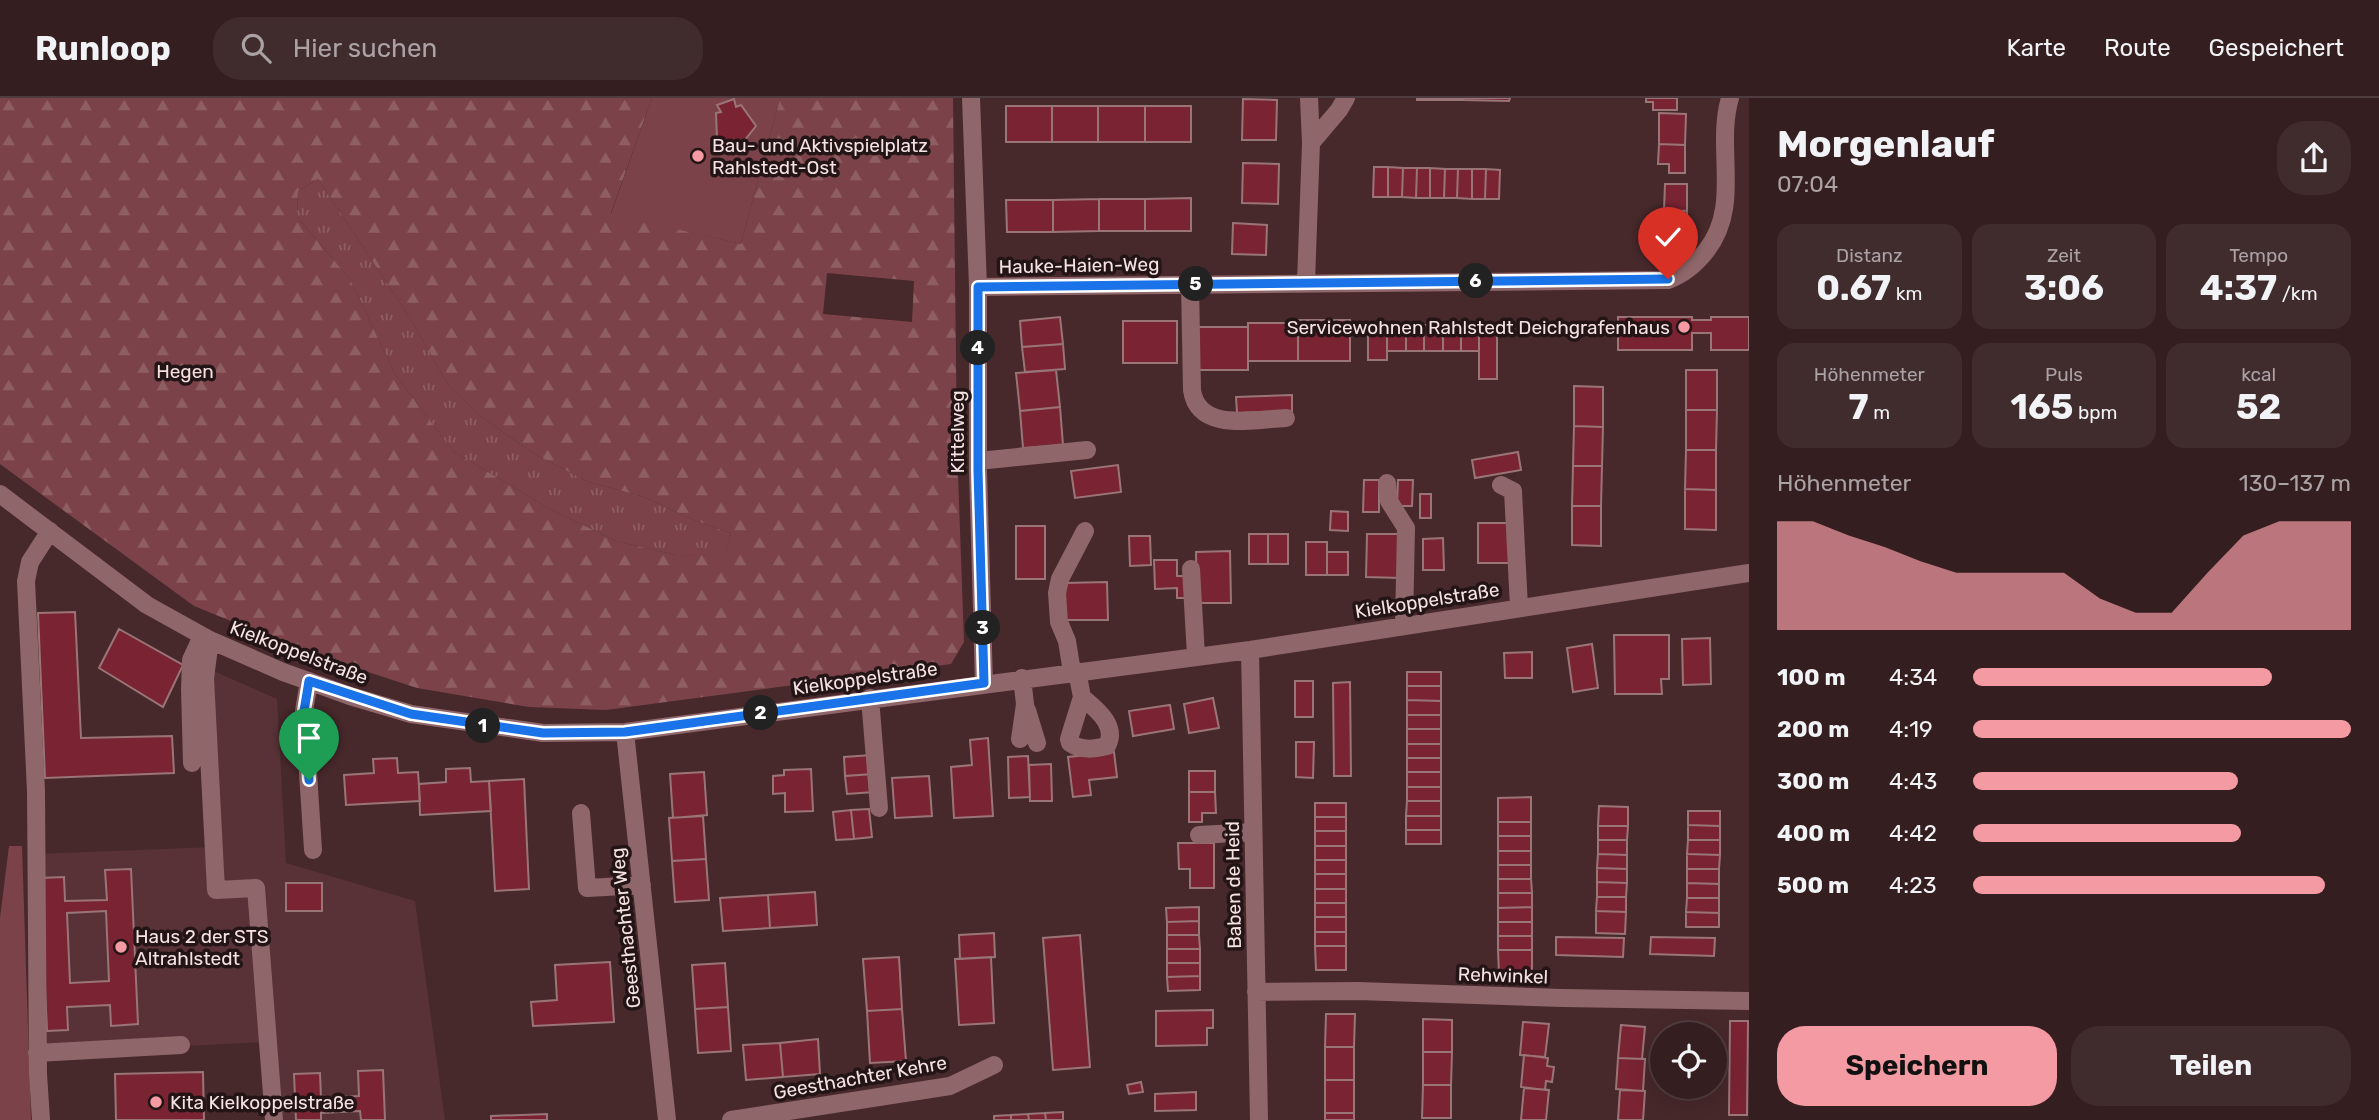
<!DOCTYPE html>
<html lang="de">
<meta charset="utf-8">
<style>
:root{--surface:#351e20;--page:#402b2d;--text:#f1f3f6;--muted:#aaa2a5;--line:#4f3c3e;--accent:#f49aa3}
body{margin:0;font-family:Rubik,sans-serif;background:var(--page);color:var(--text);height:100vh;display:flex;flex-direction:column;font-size:26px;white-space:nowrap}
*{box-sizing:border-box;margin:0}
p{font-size:23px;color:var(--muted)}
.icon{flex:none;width:38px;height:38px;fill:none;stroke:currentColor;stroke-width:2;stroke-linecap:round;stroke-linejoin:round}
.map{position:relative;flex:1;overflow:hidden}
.drawer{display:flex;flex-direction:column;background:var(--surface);width:630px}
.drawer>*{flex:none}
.tools{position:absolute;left:1650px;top:924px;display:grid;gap:14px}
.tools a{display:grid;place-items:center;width:77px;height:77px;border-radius:50%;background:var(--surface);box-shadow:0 7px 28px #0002,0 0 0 2px var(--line);font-size:35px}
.pin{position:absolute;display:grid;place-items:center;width:60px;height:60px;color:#fff;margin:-72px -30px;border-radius:50% 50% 50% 0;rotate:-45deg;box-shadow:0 0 7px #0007}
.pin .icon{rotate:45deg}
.km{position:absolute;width:35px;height:35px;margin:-18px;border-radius:50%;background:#222;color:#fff;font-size:19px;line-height:35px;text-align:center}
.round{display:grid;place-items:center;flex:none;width:74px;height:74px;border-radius:28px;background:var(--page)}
.head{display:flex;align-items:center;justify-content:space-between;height:119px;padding:0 28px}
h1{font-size:38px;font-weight:700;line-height:52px}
.metrics{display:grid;grid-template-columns:repeat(3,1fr);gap:10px;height:119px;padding:7px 28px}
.metrics div{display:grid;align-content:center;border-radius:18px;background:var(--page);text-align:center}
.metrics b{font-size:35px;font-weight:700}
.metrics small{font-size:19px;font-weight:400}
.metrics p{font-size:19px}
.chart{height:196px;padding:14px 28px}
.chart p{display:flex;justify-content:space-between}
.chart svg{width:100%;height:126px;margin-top:7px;fill:var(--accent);opacity:.7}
.action{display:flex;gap:14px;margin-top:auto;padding:14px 28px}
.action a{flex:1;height:80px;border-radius:28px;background:var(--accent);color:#111;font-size:28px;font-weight:700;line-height:80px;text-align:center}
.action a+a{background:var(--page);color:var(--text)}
ul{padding:0 28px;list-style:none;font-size:23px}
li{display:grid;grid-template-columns:112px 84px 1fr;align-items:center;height:52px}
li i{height:18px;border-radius:9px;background:var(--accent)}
header{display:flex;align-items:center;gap:42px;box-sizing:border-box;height:98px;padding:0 35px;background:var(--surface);border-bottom:2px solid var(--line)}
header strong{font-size:33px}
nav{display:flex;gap:38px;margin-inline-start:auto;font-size:24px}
.search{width:490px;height:63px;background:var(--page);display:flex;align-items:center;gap:18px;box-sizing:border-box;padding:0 24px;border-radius:28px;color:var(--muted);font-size:26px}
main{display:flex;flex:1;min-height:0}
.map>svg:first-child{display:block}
</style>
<header>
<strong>Runloop</strong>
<div class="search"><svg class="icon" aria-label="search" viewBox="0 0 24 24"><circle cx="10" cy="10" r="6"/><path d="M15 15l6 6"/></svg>Hier suchen</div>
<nav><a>Karte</a><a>Route</a><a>Gespeichert</a></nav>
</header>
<main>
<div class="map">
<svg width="1749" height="1022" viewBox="0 0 1749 1022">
<defs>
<pattern id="grass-tufts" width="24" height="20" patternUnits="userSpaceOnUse" patternTransform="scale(1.75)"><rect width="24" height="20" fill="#7b4349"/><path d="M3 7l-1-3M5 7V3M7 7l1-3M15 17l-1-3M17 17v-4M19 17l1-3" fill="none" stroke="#8e5e63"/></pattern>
<pattern id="forest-firs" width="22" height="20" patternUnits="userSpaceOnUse" patternTransform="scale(1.75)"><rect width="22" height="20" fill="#7b4349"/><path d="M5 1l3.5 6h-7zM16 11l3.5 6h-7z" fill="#8e5e63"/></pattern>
</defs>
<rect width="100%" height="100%" fill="#47282b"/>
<path fill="#583236" d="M205,569L277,601L286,765L415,803L445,1022H274L269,944L37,955L36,756L214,749Z"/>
<path fill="url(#grass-tufts)" d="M318,81L410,220L449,288L483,320L536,357L589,384L644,399L694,422L731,435L725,459L676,457L616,443L550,411L453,353L395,276L350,181L297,119L298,93Z"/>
<path fill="url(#forest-firs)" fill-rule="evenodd" d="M0,0H652L611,115L741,146L780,0H953L957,349L964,544L951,566L606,612L529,609L417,590L304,553L194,508L0,366ZM318,81L410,220L449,288L483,320L536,357L589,384L644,399L694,422L731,435L725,458L676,457L616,443L550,411L453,353L395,276L350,181L297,119L298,93ZM827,175L914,183L912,224L823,216Z"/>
<path fill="#7b4349" d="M652,0H780L741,146L611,116Z
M9,748H22L31,1022H0V820Z"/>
<path fill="#792333" stroke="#9a7578" stroke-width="2" fill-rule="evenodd" d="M1417,0H1463V2H1417Z
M1463,0H1510L1509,3L1463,2Z
M1646,0H1677V12H1653V4H1646Z
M734,1L736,9L741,7L756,28L740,48L717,41L716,15L721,14L717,7Z
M1243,1L1277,2L1276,42H1242Z
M1006,8H1052V44H1006Z
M1052,8H1098V44H1052Z
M1098,8H1145V44H1098Z
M1145,8H1191V44H1145Z
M1659,15L1686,16L1685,47L1659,46Z
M1659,46L1685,47V75H1669V66H1658Z
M1243,65L1279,66L1278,106L1242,105Z
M1374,69H1388V99H1373Z
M1388,69L1403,70L1402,99H1388Z
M1403,70H1417L1416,100L1402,99Z
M1417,70H1430V100H1416Z
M1430,70L1445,71L1444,100H1430Z
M1445,71H1458L1457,100H1444Z
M1458,71H1472V101L1457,100Z
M1472,71H1486L1485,101H1472Z
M1486,71L1500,72L1499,101H1485Z
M1665,86H1687V113L1664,112Z
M1191,100V133H1145V101Z
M1099,101V133L1053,134V102Z
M1099,101H1145V133H1099Z
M1006,102H1053V134H1007Z
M1664,112L1687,113L1686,147L1664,146Z
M1233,125L1267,127L1266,157L1232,156Z
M1060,219L1063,246L1022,249L1020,223Z
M1618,219H1692V222H1711V219H1749V252H1711V235H1692V252H1618Z
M1298,222H1350V263H1298Z
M1123,223H1177V265H1123Z
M1248,225H1298V263H1248Z
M1368,227H1387V262H1368Z
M1387,227H1406V253H1387Z
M1406,227H1424V253H1406Z
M1424,227H1443V253H1424Z
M1443,227H1461V253H1443Z
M1461,227H1479V253H1461Z
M1198,229H1248V272H1198Z
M1479,231H1497V281H1479Z
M1063,246L1065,271L1025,274L1022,249Z
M1056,272L1060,309L1020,313L1016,275Z
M1686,272H1717V312H1686Z
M1574,288L1603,289V329L1574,328Z
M1292,297V313L1237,315L1236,299Z
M1060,309L1063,347L1023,350L1020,313Z
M1686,312H1717L1716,352H1686Z
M1574,328L1603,329L1602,368H1573Z
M1686,352H1716V392L1685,391Z
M1518,354L1521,372L1475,380L1472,362Z
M1118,367L1121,394L1075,400L1071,373Z
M1573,368H1602L1601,408H1572Z
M1364,382H1379V414H1363Z
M1398,382H1413L1412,408H1397Z
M1685,391L1716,392V432L1685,431Z
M1420,396H1431V420H1420Z
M1572,408H1601V448L1572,447Z
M1331,413L1348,414V433L1330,432Z
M1478,425H1512V465H1478Z
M1016,428H1045V481H1016Z
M1249,436H1268V466H1249Z
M1268,436H1288V466H1268Z
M1367,436H1401V480L1366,479Z
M1129,438H1150L1151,467L1130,468Z
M1443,440L1444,472H1423V441Z
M1306,444H1327V477H1306Z
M1230,453L1231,505H1197L1196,454Z
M1327,454H1348V477H1327Z
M1154,462H1177V478H1186L1187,500H1177V490L1155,491Z
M1107,484L1108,522H1065L1064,485Z
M75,514L81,640L172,638L174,675L45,680L38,515Z
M119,531L183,567L163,609L99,570Z
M1614,537H1669V581H1661L1662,596H1615Z
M1710,540L1711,586L1683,587L1682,541Z
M1592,546L1598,590L1573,594L1567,550Z
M1532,554V580H1505L1504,555Z
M1407,574H1441V588H1407Z
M1295,583H1313V619H1295Z
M1350,584L1351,678H1334L1333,585Z
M1407,588H1441V603L1407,602Z
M1213,600L1219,630L1189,635L1184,606Z
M1407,602L1441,603V617H1407Z
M1170,607L1174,631L1133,638L1129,613Z
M1407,617H1441V631H1407Z
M1407,631H1441V646H1407Z
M988,640L993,718L954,720L951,669L972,667L970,642Z
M1296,644H1314L1313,680L1296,679Z
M1407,646H1441V660H1407Z
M1114,654L1117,679L1089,682L1091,697L1073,699L1068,659Z
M872,657L873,676L845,678L844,659Z
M1028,658L1030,699L1009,700L1008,659Z
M397,660L398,675L418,674L420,703L346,707L344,677L374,675L373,661Z
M1407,660H1441V674H1407Z
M1051,666L1052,703H1030L1029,667Z
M470,670L471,684L489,683L491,713L420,717L419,686L446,684V671Z
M811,671L813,713L785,714V695L773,696V678L784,677V672Z
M1189,673H1215V694H1189Z
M704,674L707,717L673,720L670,676Z
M1407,674H1441V689H1407Z
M873,676L874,694L847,696L845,678Z
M929,678L932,718L895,720L892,680Z
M524,681L529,791L495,793L489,683Z
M1407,689H1441V703H1407Z
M1189,694H1215L1216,715H1202V724H1189Z
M1531,699V724H1498V700Z
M1407,703H1441V718H1406Z
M1315,705H1346V719H1315Z
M1599,708L1628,709V728H1598Z
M869,711L872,739L854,741L851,712Z
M851,712L854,741L836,742L833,714Z
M1688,713H1720V728L1688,727Z
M703,718L706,761L672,763L669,720Z
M1406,718H1441V732H1406Z
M1315,719H1346V733H1315Z
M1498,724H1531V738H1498Z
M1688,727L1720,728V742H1688Z
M1598,728H1628L1627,742H1598Z
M1406,732H1441V746H1406Z
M1315,733H1346V748H1315Z
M1498,738H1531V753H1498Z
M1598,742H1627V757L1598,756Z
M1688,742H1720V757L1687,756Z
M1178,745H1214V790H1190V771H1179Z
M1315,748H1346V762H1315Z
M1498,753H1531V767H1498Z
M1598,756L1627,757V771L1597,770Z
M1687,756L1720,757L1719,771H1687Z
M706,761L709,802L675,804L672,763Z
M1315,762H1346V776H1315Z
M1498,767H1531V781H1498Z
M1597,770L1627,771V785L1597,784Z
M131,771L138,926L111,928L110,907L67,909L68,932L47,933L40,780L64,779L65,803L107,802L105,772ZM106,813L109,883L70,885L67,815Z
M1687,771H1719V786L1687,785Z
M1315,776H1346V791H1315Z
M1498,781H1531L1532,795H1498Z
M1597,784L1627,785L1626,799H1597Z
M286,785H322V813H286Z
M1687,785L1719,786V800H1687Z
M1315,791H1346V805H1315Z
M815,794L817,827L770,830L768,797Z
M1498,795H1532V809L1498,810Z
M768,797L770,830L723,833L720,800Z
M1597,799H1626V814L1596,813Z
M1687,800H1719V815L1686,814Z
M1315,805H1346V819H1315Z
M1199,809V823L1167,824L1166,810Z
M1532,809V824H1498V810Z
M1596,813L1626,814L1625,836L1596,835Z
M1686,814L1719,815V829H1686Z
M1315,819H1346V834H1315Z
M1199,823V837H1167V824Z
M1498,824H1532V838H1498Z
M1315,834H1346V848H1315Z
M994,835L995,859L960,861L959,837Z
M1080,837L1090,969L1053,972L1043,840Z
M1167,837H1199L1200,851H1167Z
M1498,838H1532V852H1498Z
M1556,839L1624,840L1623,859L1556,857Z
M1651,839L1715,840L1714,858L1650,856Z
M1315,848H1346V872H1316Z
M1167,851H1200V865H1167Z
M1498,852H1532V876H1499Z
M899,859L902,911L867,913L863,861Z
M991,859L994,925L959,927L955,861Z
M610,864L614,924L533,928L531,904L557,902L555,867Z
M725,865L728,909L695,911L692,867Z
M1167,865H1200V878L1167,879Z
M1200,878V892L1168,893L1167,879Z
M728,909L731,953L698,955L695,911Z
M902,911L906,963L870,965L867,913Z
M1213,912V930H1207V947L1156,948V913Z
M1326,916H1355L1354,949H1325Z
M1423,921L1452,922V954H1423Z
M1730,923H1748L1747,1017H1729Z
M1523,924L1549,926L1545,959L1520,957Z
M1621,927L1645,929L1642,961L1618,960Z
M818,941L820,976L783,979L780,945Z
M780,945L783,979L746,982L743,947Z
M1325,949H1354V982H1325Z
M1423,954H1452L1451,987H1423Z
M1524,957L1548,960L1547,968L1554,969L1552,984L1546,983L1545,992L1521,989Z
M1618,960L1645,961L1643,993L1616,991Z
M383,972L385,1022H361L360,1013L321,1015V1022H296L294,976L320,975L321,1000L359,998L358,973Z
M203,974L204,1022H116L115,976Z
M1325,982H1354V1015H1325Z
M1141,984L1143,994L1129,996L1127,987Z
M1423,987H1451V1020H1422Z
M1524,990L1549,992L1546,1022H1521Z
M1620,992L1645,993L1643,1022H1618Z
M1196,994V1012L1155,1013V996Z
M1063,1014V1022H1046L1045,1015Z
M1045,1015L1046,1022H1029L1028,1016Z
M1325,1015H1354V1022H1325Z
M547,1016V1022H491V1018Z
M1028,1016L1029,1022H1011V1017Z
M1011,1017V1022H994V1018Z"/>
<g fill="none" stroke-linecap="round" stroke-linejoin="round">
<path stroke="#8f6669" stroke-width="18" d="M971,0L978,189V372L984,585
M1311,45L1339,12L1346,0
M1306,184L1311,45L1309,0
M1190,186L1192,292C1198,335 1255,321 1286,320
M978,189L1668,182C1684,176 1696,166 1706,153C1742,108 1715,51 1730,0
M978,363L1087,352
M1387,385L1389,403L1406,430L1404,527
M1501,387L1513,393L1519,509
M0,396L147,507L210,542L283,574L350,598L411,616L543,635L625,634L1250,552L1749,475
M1191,471L1196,558
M210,542L205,580L216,792L256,790L274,1022
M1250,552L1259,1022
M1077,573L1082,599L1069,641L1070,645C1082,653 1094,651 1107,648C1118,627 1096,611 1082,599
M1072,574L1067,543L1059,524L1057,495L1060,481L1085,433
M309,583L304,613L313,752
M870,600L879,710
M1027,612L1037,645
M625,634L667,1022
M1020,641L1025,606L1022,580
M192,665L190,591L191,562L202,538
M581,715L587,790L642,787
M1199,737L1253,734
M1256,894L1358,893L1562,900L1749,903
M37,955L181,947
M41,1022L38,976L36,693L26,483L30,464L50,433
M731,1022L950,988L994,967"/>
</g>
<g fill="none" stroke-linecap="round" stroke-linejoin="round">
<defs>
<path id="route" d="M309,682L304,613L309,583L411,616L543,635L625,634L984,585L978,372V189L1668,181"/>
</defs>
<use href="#route" stroke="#fff" stroke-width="14"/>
<use href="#route" stroke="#1a73e8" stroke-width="9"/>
</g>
<g fill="#f49aa3" stroke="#231516" stroke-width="2.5">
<circle cx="698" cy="58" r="7"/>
<circle cx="1684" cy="229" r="7"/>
<circle cx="121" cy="849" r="7"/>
<circle cx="156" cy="1004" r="7"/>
</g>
<g text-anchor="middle" stroke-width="7" stroke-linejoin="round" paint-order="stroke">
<g font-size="19" fill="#f7e2e3" stroke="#231516" text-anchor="start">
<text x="712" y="54">Bau- und Aktivspielplatz<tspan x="712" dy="22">Rahlstedt-Ost</tspan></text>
<text x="1670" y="236" text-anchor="end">Servicewohnen Rahlstedt Deichgrafenhaus</text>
<text x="135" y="845">Haus 2 der STS<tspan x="135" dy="22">Altrahlstedt</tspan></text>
<text x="170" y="1011">Kita Kielkoppelstraße</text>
</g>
<g font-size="19" fill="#f7e2e3" stroke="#231516">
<text transform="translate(1079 167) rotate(-1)" y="7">Hauke-Haien-Weg</text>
<text transform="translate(957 334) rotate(-90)" y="7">Kittelweg</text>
<text transform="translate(1427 502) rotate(-9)" y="7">Kielkoppelstraße</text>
<text transform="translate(299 554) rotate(21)" y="7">Kielkoppelstraße</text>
<text transform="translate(865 580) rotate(-8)" y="7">Kielkoppelstraße</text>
<text transform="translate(1233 787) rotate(-91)" y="7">Baben de Heid</text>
<text transform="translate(625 830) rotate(-96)" y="7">Geesthachter Weg</text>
<text transform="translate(1503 877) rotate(2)" y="7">Rehwinkel</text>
<text transform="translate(860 979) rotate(-10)" y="7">Geesthachter Kehre</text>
</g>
<g font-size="19" fill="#f7ddde" stroke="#231516">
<text x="185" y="280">Hegen</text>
</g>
</g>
</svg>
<div class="tools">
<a><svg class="icon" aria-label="locate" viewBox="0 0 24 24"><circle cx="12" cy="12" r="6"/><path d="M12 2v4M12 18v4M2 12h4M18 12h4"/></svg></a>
</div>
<div class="pin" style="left:309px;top:682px;background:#1e9e55"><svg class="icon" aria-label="arrive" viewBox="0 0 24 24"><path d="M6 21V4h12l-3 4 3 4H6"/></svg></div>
<div class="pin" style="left:1668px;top:181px;background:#d93025"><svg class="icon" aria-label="check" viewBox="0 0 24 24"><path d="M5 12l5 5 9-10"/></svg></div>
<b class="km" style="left:483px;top:628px">1</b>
<b class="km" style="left:761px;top:615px">2</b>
<b class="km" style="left:983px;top:530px">3</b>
<b class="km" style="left:978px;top:250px">4</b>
<b class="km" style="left:1196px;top:186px">5</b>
<b class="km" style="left:1476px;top:183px">6</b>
</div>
<section class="drawer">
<div class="head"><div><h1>Morgenlauf</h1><p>07:04</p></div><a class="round"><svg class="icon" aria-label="share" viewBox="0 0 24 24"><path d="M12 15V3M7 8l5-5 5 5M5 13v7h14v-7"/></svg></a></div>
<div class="metrics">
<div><p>Distanz</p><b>0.67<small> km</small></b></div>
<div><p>Zeit</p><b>3:06</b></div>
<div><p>Tempo</p><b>4:37<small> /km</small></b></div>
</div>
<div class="metrics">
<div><p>Höhenmeter</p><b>7<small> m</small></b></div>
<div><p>Puls</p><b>165<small> bpm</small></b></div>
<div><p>kcal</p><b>52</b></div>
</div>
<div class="chart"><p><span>Höhenmeter</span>130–137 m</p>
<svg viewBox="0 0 160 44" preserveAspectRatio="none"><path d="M0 44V6L10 6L20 11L30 15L40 20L50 24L60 24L70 24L80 24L90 33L100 38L110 38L120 24L130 11L140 6L150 6L160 6V44z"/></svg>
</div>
<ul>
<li><b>100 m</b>4:34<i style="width:79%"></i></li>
<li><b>200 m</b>4:19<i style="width:100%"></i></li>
<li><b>300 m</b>4:43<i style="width:70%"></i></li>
<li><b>400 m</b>4:42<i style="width:71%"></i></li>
<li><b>500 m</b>4:23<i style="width:93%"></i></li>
</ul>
<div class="action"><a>Speichern</a><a>Teilen</a></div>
</section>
</main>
